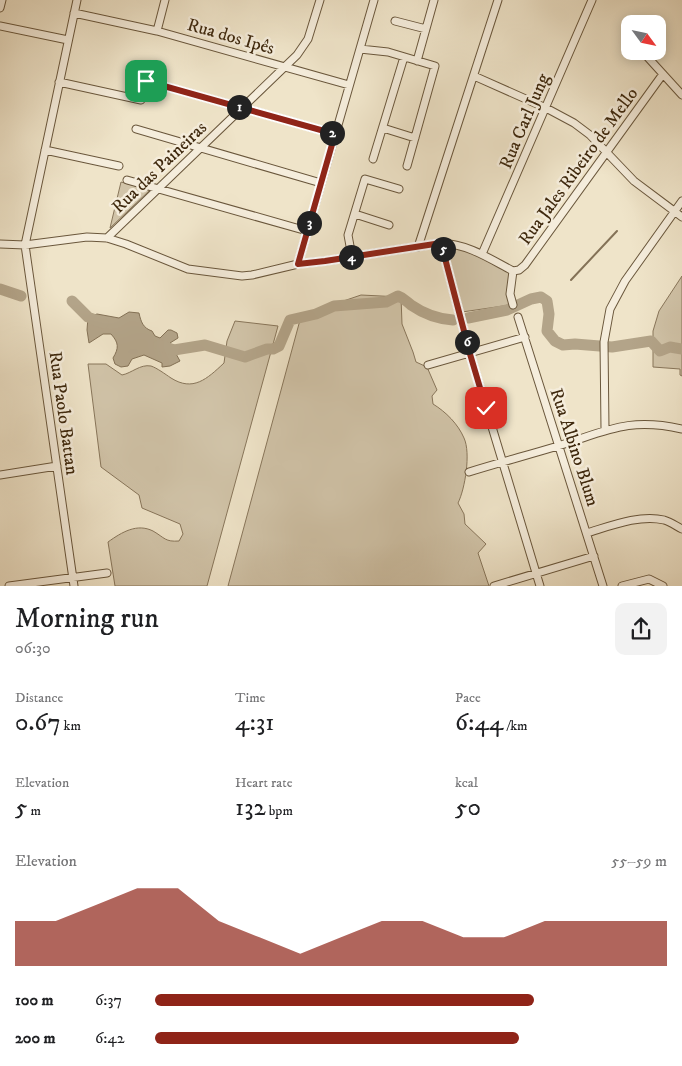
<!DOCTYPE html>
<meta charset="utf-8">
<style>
:root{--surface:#fff;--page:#f2f2f2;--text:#202124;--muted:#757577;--accent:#8f2418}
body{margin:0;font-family:"IM FELL DW Pica",serif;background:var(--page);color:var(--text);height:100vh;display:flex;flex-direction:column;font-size:19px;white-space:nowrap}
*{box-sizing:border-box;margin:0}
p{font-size:16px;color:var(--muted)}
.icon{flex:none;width:28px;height:28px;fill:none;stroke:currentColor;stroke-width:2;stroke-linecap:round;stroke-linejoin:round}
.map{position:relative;height:586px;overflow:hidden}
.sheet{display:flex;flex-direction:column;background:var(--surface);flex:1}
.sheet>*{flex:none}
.needle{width:32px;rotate:123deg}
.buttons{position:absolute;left:621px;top:15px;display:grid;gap:10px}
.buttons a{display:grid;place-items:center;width:45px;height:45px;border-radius:10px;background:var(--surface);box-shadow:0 2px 12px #0003;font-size:25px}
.pin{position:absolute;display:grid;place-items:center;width:42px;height:42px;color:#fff;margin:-21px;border-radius:10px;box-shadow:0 2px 8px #0006}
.km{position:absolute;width:25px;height:25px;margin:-12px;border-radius:50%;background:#222;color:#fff;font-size:14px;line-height:25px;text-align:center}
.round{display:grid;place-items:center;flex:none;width:52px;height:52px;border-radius:10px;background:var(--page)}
.head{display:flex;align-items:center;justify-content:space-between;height:85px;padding:0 15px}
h1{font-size:28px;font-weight:600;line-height:38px}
.metrics{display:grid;grid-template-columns:repeat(3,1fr);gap:8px;height:85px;padding:5px 15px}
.metrics div{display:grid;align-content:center}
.metrics b{font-size:25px;font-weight:600}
.metrics small{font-size:14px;font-weight:400}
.metrics p{font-size:14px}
.chart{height:140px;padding:10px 15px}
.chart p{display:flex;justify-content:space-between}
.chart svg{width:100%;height:90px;margin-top:5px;fill:var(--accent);opacity:.7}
ul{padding:0 15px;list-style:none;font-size:16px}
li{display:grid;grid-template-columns:80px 60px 1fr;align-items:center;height:38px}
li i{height:12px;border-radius:6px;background:var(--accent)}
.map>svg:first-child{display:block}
</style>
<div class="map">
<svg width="682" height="586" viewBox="0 0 682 586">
<rect width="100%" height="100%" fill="#efe4c9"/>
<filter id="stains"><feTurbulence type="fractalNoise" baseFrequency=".004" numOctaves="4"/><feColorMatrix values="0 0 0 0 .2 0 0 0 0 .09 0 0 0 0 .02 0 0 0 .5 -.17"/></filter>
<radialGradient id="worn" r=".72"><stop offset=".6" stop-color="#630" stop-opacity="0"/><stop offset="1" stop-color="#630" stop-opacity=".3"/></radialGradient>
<path fill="#d1c4a9" stroke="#88765b" d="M121,182L150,190L110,228Z
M446,246L469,251L512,272L510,305L462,312Z
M682,276V376L680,375V369L653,367V331L659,311Z
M361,295L401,297L402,324L413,352L416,362L427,367L437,390L432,396L433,404C446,412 458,424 464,438C471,453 465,489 458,503L464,514L465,524L486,544L478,553L489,586H228L300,320L320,309Z
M235,321L278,326L207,586H115L108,542C122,532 137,523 153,531C165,538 165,542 179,541L183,534L180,524L142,508L139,495L101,467L88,364H106L122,375C132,373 140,364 151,366C157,368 165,374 171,378C193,392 207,379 224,363L227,341Z"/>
<path fill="#b3a489" stroke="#847257" d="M129,312L139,313C141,322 143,328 152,331L155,336L160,338L168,330H171L177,333L178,338L170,343L180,361L170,366L162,367V363L144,355L132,359L128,366L121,367L115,364L113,358C119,348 119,343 111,334H103L89,343L87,330L88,317L97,314L119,318Z"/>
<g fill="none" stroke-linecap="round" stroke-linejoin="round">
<path stroke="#847257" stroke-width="2" d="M571,280L617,231
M547,301L550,299"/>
<path stroke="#b3a489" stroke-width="11" d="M0,289L21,296
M72,301L88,317L103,323
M468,318L507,310L531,299L541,297L547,301L549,314L547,331L555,341L563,345L575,344L612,347L651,341L660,351L670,347L682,349
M159,345L174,350L205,345L245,357L267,349H273L279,346L290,320L316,314L334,306L386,302L398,296C404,298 406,301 411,305C424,314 438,319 453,320"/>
<defs>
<path id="minor" d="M0,8L2,0
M74,13L157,31L349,85
M395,21L426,29
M0,26L68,40
M157,31L165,0
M360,49L388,52L435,66L407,166
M642,51L682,95
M417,61L434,0
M474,76L546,108L574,123L590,135L634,181L682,217
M146,81L335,134
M59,82L141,100
M383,128L415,138
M136,129L321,183
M45,150L119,166
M373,159L404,57
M127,180L307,231
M355,214L389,225
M107,238L297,55L308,39L320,0
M441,243L470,354L540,586
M0,244L25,245L87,237L107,238L126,244L188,269L242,276L252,275L298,264L325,261L441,243C468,244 490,259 513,271
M418,247L498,0
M482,254L592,0
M352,257L348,235L365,179L399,189
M298,264L374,0
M513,271L519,270L525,265L663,74
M513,305L510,294L513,271
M518,317L603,586
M428,365L525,337
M605,429L604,342L610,309L625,281L682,201
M469,472C498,463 528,455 558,446C607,431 628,417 682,429
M0,475L57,466
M587,533C610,526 640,514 664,520C671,522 676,526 682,529
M9,586L107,573
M74,586L25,245L77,0
M494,586L594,556
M622,586L649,579L663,586"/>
</defs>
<use href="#minor" stroke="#6a573c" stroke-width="9"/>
<use href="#minor" stroke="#f5eddc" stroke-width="7"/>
</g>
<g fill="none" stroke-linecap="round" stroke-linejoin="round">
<defs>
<path id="route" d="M146,81L335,134L298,264L325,261L441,243L470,354L486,408"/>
</defs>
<use href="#route" stroke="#fff" stroke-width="10"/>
<use href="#route" stroke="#8f2418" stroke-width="6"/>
</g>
<g text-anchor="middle" stroke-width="5" stroke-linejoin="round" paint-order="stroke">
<g font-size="18" fill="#3e280d" stroke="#f5eddc">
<text transform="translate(231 36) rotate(16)" y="6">Rua dos Ipês</text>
<text transform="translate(524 121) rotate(-67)" y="6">Rua Carl Jung</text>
<text transform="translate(578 166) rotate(-54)" y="6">Rua Jales Ribeiro de Mello</text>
<text transform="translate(159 167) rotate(-44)" y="6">Rua das Paineiras</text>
<text transform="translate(64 413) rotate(82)" y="6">Rua Paolo Battan</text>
<text transform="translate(575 447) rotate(72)" y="6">Rua Albino Blum</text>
</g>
</g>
<rect width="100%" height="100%" filter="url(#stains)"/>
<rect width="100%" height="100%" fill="url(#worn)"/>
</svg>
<div class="buttons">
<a><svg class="needle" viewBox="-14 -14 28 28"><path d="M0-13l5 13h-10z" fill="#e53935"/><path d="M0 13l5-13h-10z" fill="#757577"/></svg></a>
</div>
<div class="pin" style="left:146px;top:81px;background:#1e9e55"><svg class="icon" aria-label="arrive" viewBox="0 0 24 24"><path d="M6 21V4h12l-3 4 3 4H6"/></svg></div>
<div class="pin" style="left:486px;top:408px;background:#d93025"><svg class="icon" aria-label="check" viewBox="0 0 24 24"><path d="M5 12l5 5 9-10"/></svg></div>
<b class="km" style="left:239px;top:107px">1</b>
<b class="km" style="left:332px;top:133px">2</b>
<b class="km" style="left:309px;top:223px">3</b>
<b class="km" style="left:351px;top:257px">4</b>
<b class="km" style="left:443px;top:249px">5</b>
<b class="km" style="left:467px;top:342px">6</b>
</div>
<section class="sheet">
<div class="head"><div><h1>Morning run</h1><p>06:30</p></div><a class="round"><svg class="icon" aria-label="share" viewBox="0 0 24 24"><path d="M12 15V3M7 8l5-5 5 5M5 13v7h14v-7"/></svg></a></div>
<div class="metrics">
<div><p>Distance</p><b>0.67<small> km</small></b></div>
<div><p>Time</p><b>4:31</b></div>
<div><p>Pace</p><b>6:44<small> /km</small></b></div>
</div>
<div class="metrics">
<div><p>Elevation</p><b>5<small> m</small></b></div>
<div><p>Heart rate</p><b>132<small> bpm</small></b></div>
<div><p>kcal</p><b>50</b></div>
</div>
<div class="chart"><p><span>Elevation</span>55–59 m</p>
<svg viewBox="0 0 160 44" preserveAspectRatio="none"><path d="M0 44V22L10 22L20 14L30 6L40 6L50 22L60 30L70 38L80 30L90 22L100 22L110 30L120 30L130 22L140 22L150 22L160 22V44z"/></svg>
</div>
<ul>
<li><b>100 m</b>6:37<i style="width:74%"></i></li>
<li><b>200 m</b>6:42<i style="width:71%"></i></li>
</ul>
</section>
